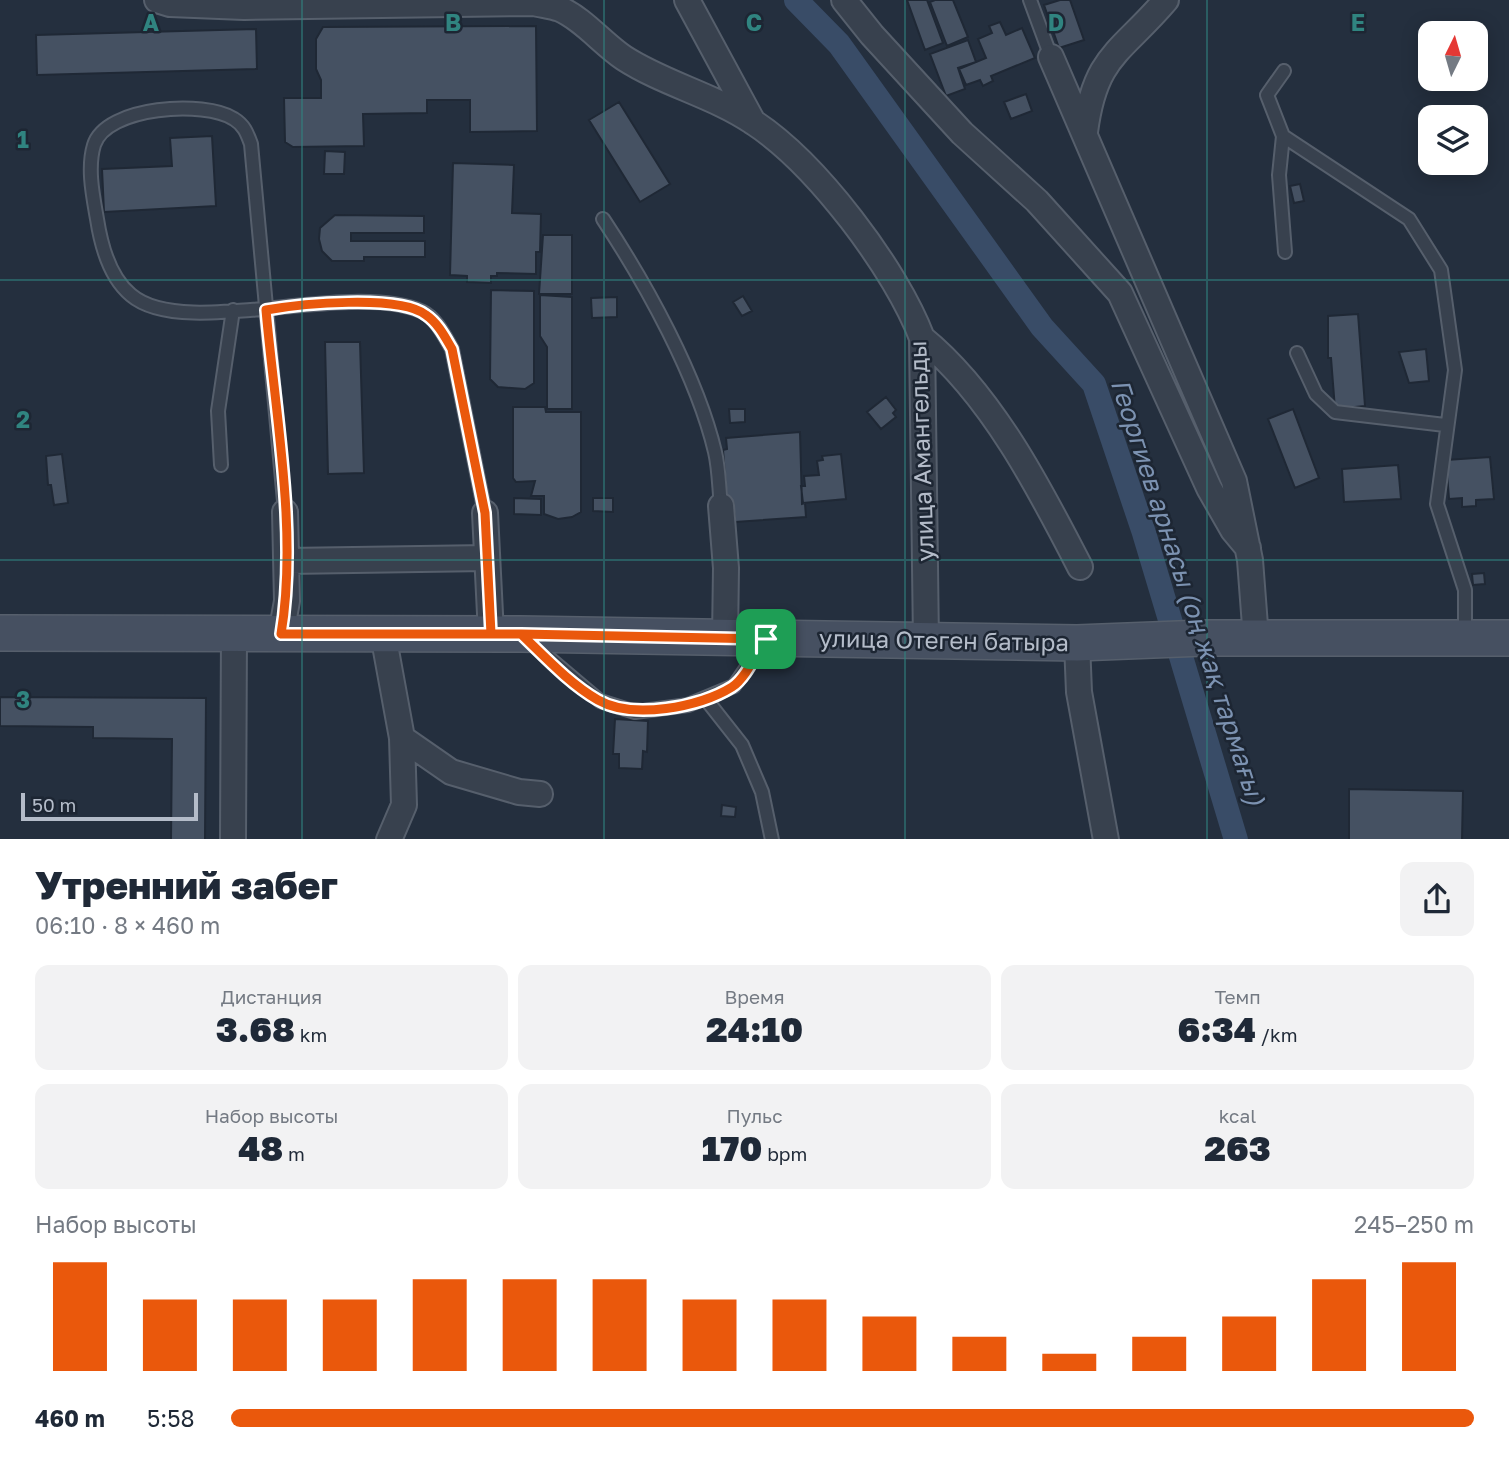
<!DOCTYPE html>
<html lang="ru">
<meta charset="utf-8">
<style>
:root{--surface:#fff;--page:#f2f2f3;--text:#1f2937;--muted:#747a83;--accent:#ea580c}
body{margin:0;font-family:"Golos Text",sans-serif;background:var(--page);color:var(--text);height:100vh;display:flex;flex-direction:column;font-size:26px;white-space:nowrap}
*{box-sizing:border-box;margin:0}
p{font-size:23px;color:var(--muted)}
.icon{flex:none;width:38px;height:38px;fill:none;stroke:currentColor;stroke-width:2;stroke-linecap:round;stroke-linejoin:round}
.map{position:relative;height:839px;overflow:hidden}
.side{display:flex;flex-direction:column;background:var(--surface);flex:1}
.side>*{flex:none}
.needle{width:46px;rotate:5deg}
.fabs{position:absolute;left:1418px;top:21px;display:grid;gap:14px}
.fabs a{display:grid;place-items:center;width:70px;height:70px;border-radius:14px;background:var(--surface);box-shadow:0 4px 18px #0003;font-size:35px}
.scale{position:absolute;left:21px;bottom:18px;width:177px;box-sizing:border-box;padding-left:7px;border:4px solid #b4bcc9;border-top:0;font-size:19px;line-height:24px;white-space:nowrap;color:#b4bcc9;-webkit-text-stroke:5px #1d2633;paint-order:stroke}
.pin{position:absolute;display:grid;place-items:center;width:60px;height:60px;color:#fff;margin:-30px;border-radius:14px;box-shadow:0 4px 10px #0006}
.round{display:grid;place-items:center;flex:none;width:74px;height:74px;border-radius:14px;background:var(--page)}
.headline{display:flex;align-items:center;justify-content:space-between;height:119px;padding:0 35px}
h1{font-size:38px;font-weight:800;line-height:52px}
.figures{display:grid;grid-template-columns:repeat(3,1fr);gap:10px;height:119px;padding:7px 35px}
.figures div{display:grid;align-content:center;border-radius:14px;background:var(--page);text-align:center}
.figures b{font-size:35px;font-weight:800}
.figures small{font-size:19px;font-weight:400}
.figures p{font-size:19px}
.chart{height:196px;padding:14px 35px}
.chart p{display:flex;justify-content:space-between}
.chart svg{width:100%;height:126px;margin-top:7px;stroke:var(--accent);stroke-width:6}
ul{padding:0 35px;list-style:none;font-size:23px}
li{display:grid;grid-template-columns:112px 84px 1fr;align-items:center;height:52px}
li i{height:18px;border-radius:9px;background:var(--accent)}
.map>svg:first-child{display:block}
</style>
<div class="map">
<svg width="1509" height="840" viewBox="0 0 1509 840">
<rect width="100%" height="100%" fill="#242f3e"/>
<g fill="none" stroke-linecap="round" stroke-linejoin="round">
<path stroke="#394c67" stroke-width="24" d="M796,0L839,44L1042,327L1094,384L1144,533L1236,840"/>
</g>
<path fill="#455162" stroke="#1f2835" stroke-width="2" d="M907,0H927L943,43L925,50Z
M935,0H953L968,37L947,46L930,2Z
M1060,0H1070L1084,40L1059,48L1044,5Z
M1000,22L1006,35L1022,28L1035,58L991,76L993,81L983,86L980,80L966,85L959,69L986,58L978,39L992,33L989,26Z
M536,26L537,131L470,132V100H427V113L363,114L364,146L293,147L285,142L284,98H321V80L316,69V39L323,27Z
M256,29L257,69L37,75L36,35Z
M968,40L976,62L958,68L965,89L946,96L930,54Z
M1026,94L1032,111L1011,119L1004,102Z
M619,102L670,184L640,202L589,120Z
M212,136L216,206L104,212L102,169L172,166L170,138Z
M325,151L345,152L344,174H324Z
M453,163L514,165L512,213L541,214L540,252H536V274L497,273V276H491V283L467,282V276L450,275Z
M1300,184L1304,201L1294,203L1290,186Z
M335,215L424,216V233H351V241H425V257H364V261H332L322,251L319,239L320,228Z
M543,235H572V294H539Z
M491,290L534,291V383L525,389L498,387L490,379Z
M540,295L572,297V409H547V347L540,336Z
M743,296L752,311L742,316L733,302Z
M617,297V317L592,318L591,298Z
M1358,314L1365,406L1335,409L1331,358H1328V316Z
M325,342H360L364,473L328,474Z
M1426,349L1429,381L1409,383L1399,352Z
M886,397L896,410L893,413L896,417L881,429L867,412Z
M513,407H545L546,412H581V512L572,517L558,519L544,514V496H531L535,481L516,482L513,478Z
M729,409H745V422L730,423Z
M1293,409L1319,478L1295,488L1268,419Z
M800,432L802,504L805,503L806,517L735,522L733,501H727L723,450L727,449L726,438Z
M62,454L68,503L54,505L51,485H48L46,456Z
M841,454L846,499L803,503L801,486H805L804,476L819,475L817,461L823,460L822,456Z
M1490,457L1494,499L1476,500V506L1462,507V498L1449,499L1446,460Z
M1398,465L1401,499L1344,502L1342,469Z
M514,498L541,499V515L514,514Z
M593,498H613V512L593,511Z
M1484,573L1485,584L1473,585L1472,574Z
M0,697L206,698L205,840H171L172,739L93,738V727L0,726Z
M615,719L648,721L647,752L643,751L642,769L619,768V754H613Z
M1349,789L1463,791L1462,840H1349Z
M722,805L736,807L735,817L721,816Z"/>
<g fill="none" stroke-linecap="round" stroke-linejoin="round">
<defs>
<path id="lane" d="M1030,0L1051,57
M1284,71L1267,95L1283,136L1409,219L1441,270L1455,370L1437,504L1465,590V637
M1283,136L1279,175L1285,252
M603,219C646,284 697,376 715,452C719,469 719,488 721,506
M1297,353L1316,394L1335,412L1445,425
M221,465L218,411L233,310
M285,512C273,390 262,267 251,144C247,133 244,125 234,119C205,100 106,106 94,145C87,168 93,196 97,219C101,245 109,277 131,295C185,341 349,279 423,312C436,318 445,337 452,349L485,513
M529,641L600,701L635,712L688,705L734,686L764,642
M705,698L742,745L762,792L772,840"/>
<path id="street" d="M157,0L170,4L244,7L534,3C542,5 552,6 560,9C583,19 603,44 624,58C664,84 713,95 753,122C816,163 896,269 922,338L926,642
M687,0L753,122
M844,0L872,35L962,133L1037,201L1120,293L1209,488L1233,530L1248,548
M1051,57L1234,481L1250,560L1256,639
M1085,132C1095,55 1121,53 1166,0
M922,338C991,394 1040,489 1080,567
M721,506L726,568L725,638
M485,513L491,634
M287,561L487,558
M281,634L287,601L285,512
M383,634L402,738L404,805L389,840
M1077,643L1079,692L1106,840
M402,738L451,772L519,792L540,794
M233,840L234,634"/>
<path id="secondary" d="M0,633L521,634L1077,643L1204,638H1509"/>
</defs>
<use href="#lane" stroke="#565f6c" stroke-width="16"/>
<use href="#street" stroke="#565f6c" stroke-width="28"/>
<use href="#secondary" stroke="#565f6c" stroke-width="38"/>
<use href="#lane" stroke="#38414e" stroke-width="12"/>
<use href="#street" stroke="#38414e" stroke-width="24"/>
<use href="#secondary" stroke="#465061" stroke-width="35"/>
</g>
<g fill="none" stroke-linecap="round" stroke-linejoin="round">
<defs>
<path id="route" d="M766,639L521,634H491L485,513L452,349C445,337 438,323 426,315C399,294 300,304 266,310C275,412 298,533 281,634H521C545,657 570,684 598,700C633,720 700,707 732,687C746,678 757,652 766,639"/>
</defs>
<use href="#route" stroke="#fff" stroke-width="14"/>
<use href="#route" stroke="#ea580c" stroke-width="9"/>
</g>
<path fill="none" stroke="#308480" stroke-width="2" stroke-opacity="0.55" d="M302,0V840M604,0V840M905,0V840M1207,0V840M0,280H1509M0,560H1509"/>
<g text-anchor="middle" stroke-width="5" stroke-linejoin="round" paint-order="stroke">
<g font-size="24" fill="#b4bcc9" stroke="#1d2633">
<text transform="translate(922 451) rotate(-92)" y="8">улица Амангельды</text>
<text transform="translate(944 641) rotate(1)" y="8">улица Отеген батыра</text>
</g>
<g font-size="26" font-style="italic" fill="#7c92b1" stroke="#1d2633">
<text transform="translate(1188 592) rotate(72)" y="9">Георгиев арнасы (оң жақ тармағы)</text>
</g>
</g>
<g font-size="23" text-anchor="middle" font-weight="bold" fill="#308480" stroke="#1d2633" stroke-width="5" stroke-linejoin="round" paint-order="stroke">
<text x="151" y="31">A</text>
<text x="453" y="31">B</text>
<text x="754" y="31">C</text>
<text x="1056" y="31">D</text>
<text x="1358" y="31">E</text>
<text x="23" y="148">1</text>
<text x="23" y="428">2</text>
<text x="23" y="708">3</text>
</g>
</svg>
<div class="fabs">
<a><svg class="needle" viewBox="-14 -14 28 28"><path d="M0-13l5 13h-10z" fill="#e53935"/><path d="M0 13l5-13h-10z" fill="#747a83"/></svg></a>
<a><svg class="icon" aria-label="layers" viewBox="0 0 24 24"><path d="M12 4l9 5-9 5-9-5zM3 14l9 5 9-5"/></svg></a>
</div>
<div class="scale">50 m</div>
<div class="pin" style="left:766px;top:639px;background:#1e9e55"><svg class="icon" aria-label="arrive" viewBox="0 0 24 24"><path d="M6 21V4h12l-3 4 3 4H6"/></svg></div>
</div>
<section class="side">
<div class="headline"><div><h1>Утренний забег</h1><p>06:10 · 8 × 460 m</p></div><a class="round"><svg class="icon" aria-label="share" viewBox="0 0 24 24"><path d="M12 15V3M7 8l5-5 5 5M5 13v7h14v-7"/></svg></a></div>
<div class="figures">
<div><p>Дистанция</p><b>3.68<small> km</small></b></div>
<div><p>Время</p><b>24:10</b></div>
<div><p>Темп</p><b>6:34<small> /km</small></b></div>
</div>
<div class="figures">
<div><p>Набор высоты</p><b>48<small> m</small></b></div>
<div><p>Пульс</p><b>170<small> bpm</small></b></div>
<div><p>kcal</p><b>263</b></div>
</div>
<div class="chart"><p><span>Набор высоты</span>245–250 m</p>
<svg viewBox="0 0 160 44" preserveAspectRatio="none"><path d="M5 44V6M15 44V19M25 44V19M35 44V19M45 44V12M55 44V12M65 44V12M75 44V19M85 44V19M95 44V25M105 44V32M115 44V38M125 44V32M135 44V25M145 44V12M155 44V6"/></svg>
</div>
<ul>
<li><b>460 m</b>5:58<i style="width:100%"></i></li>
</ul>
</section>
